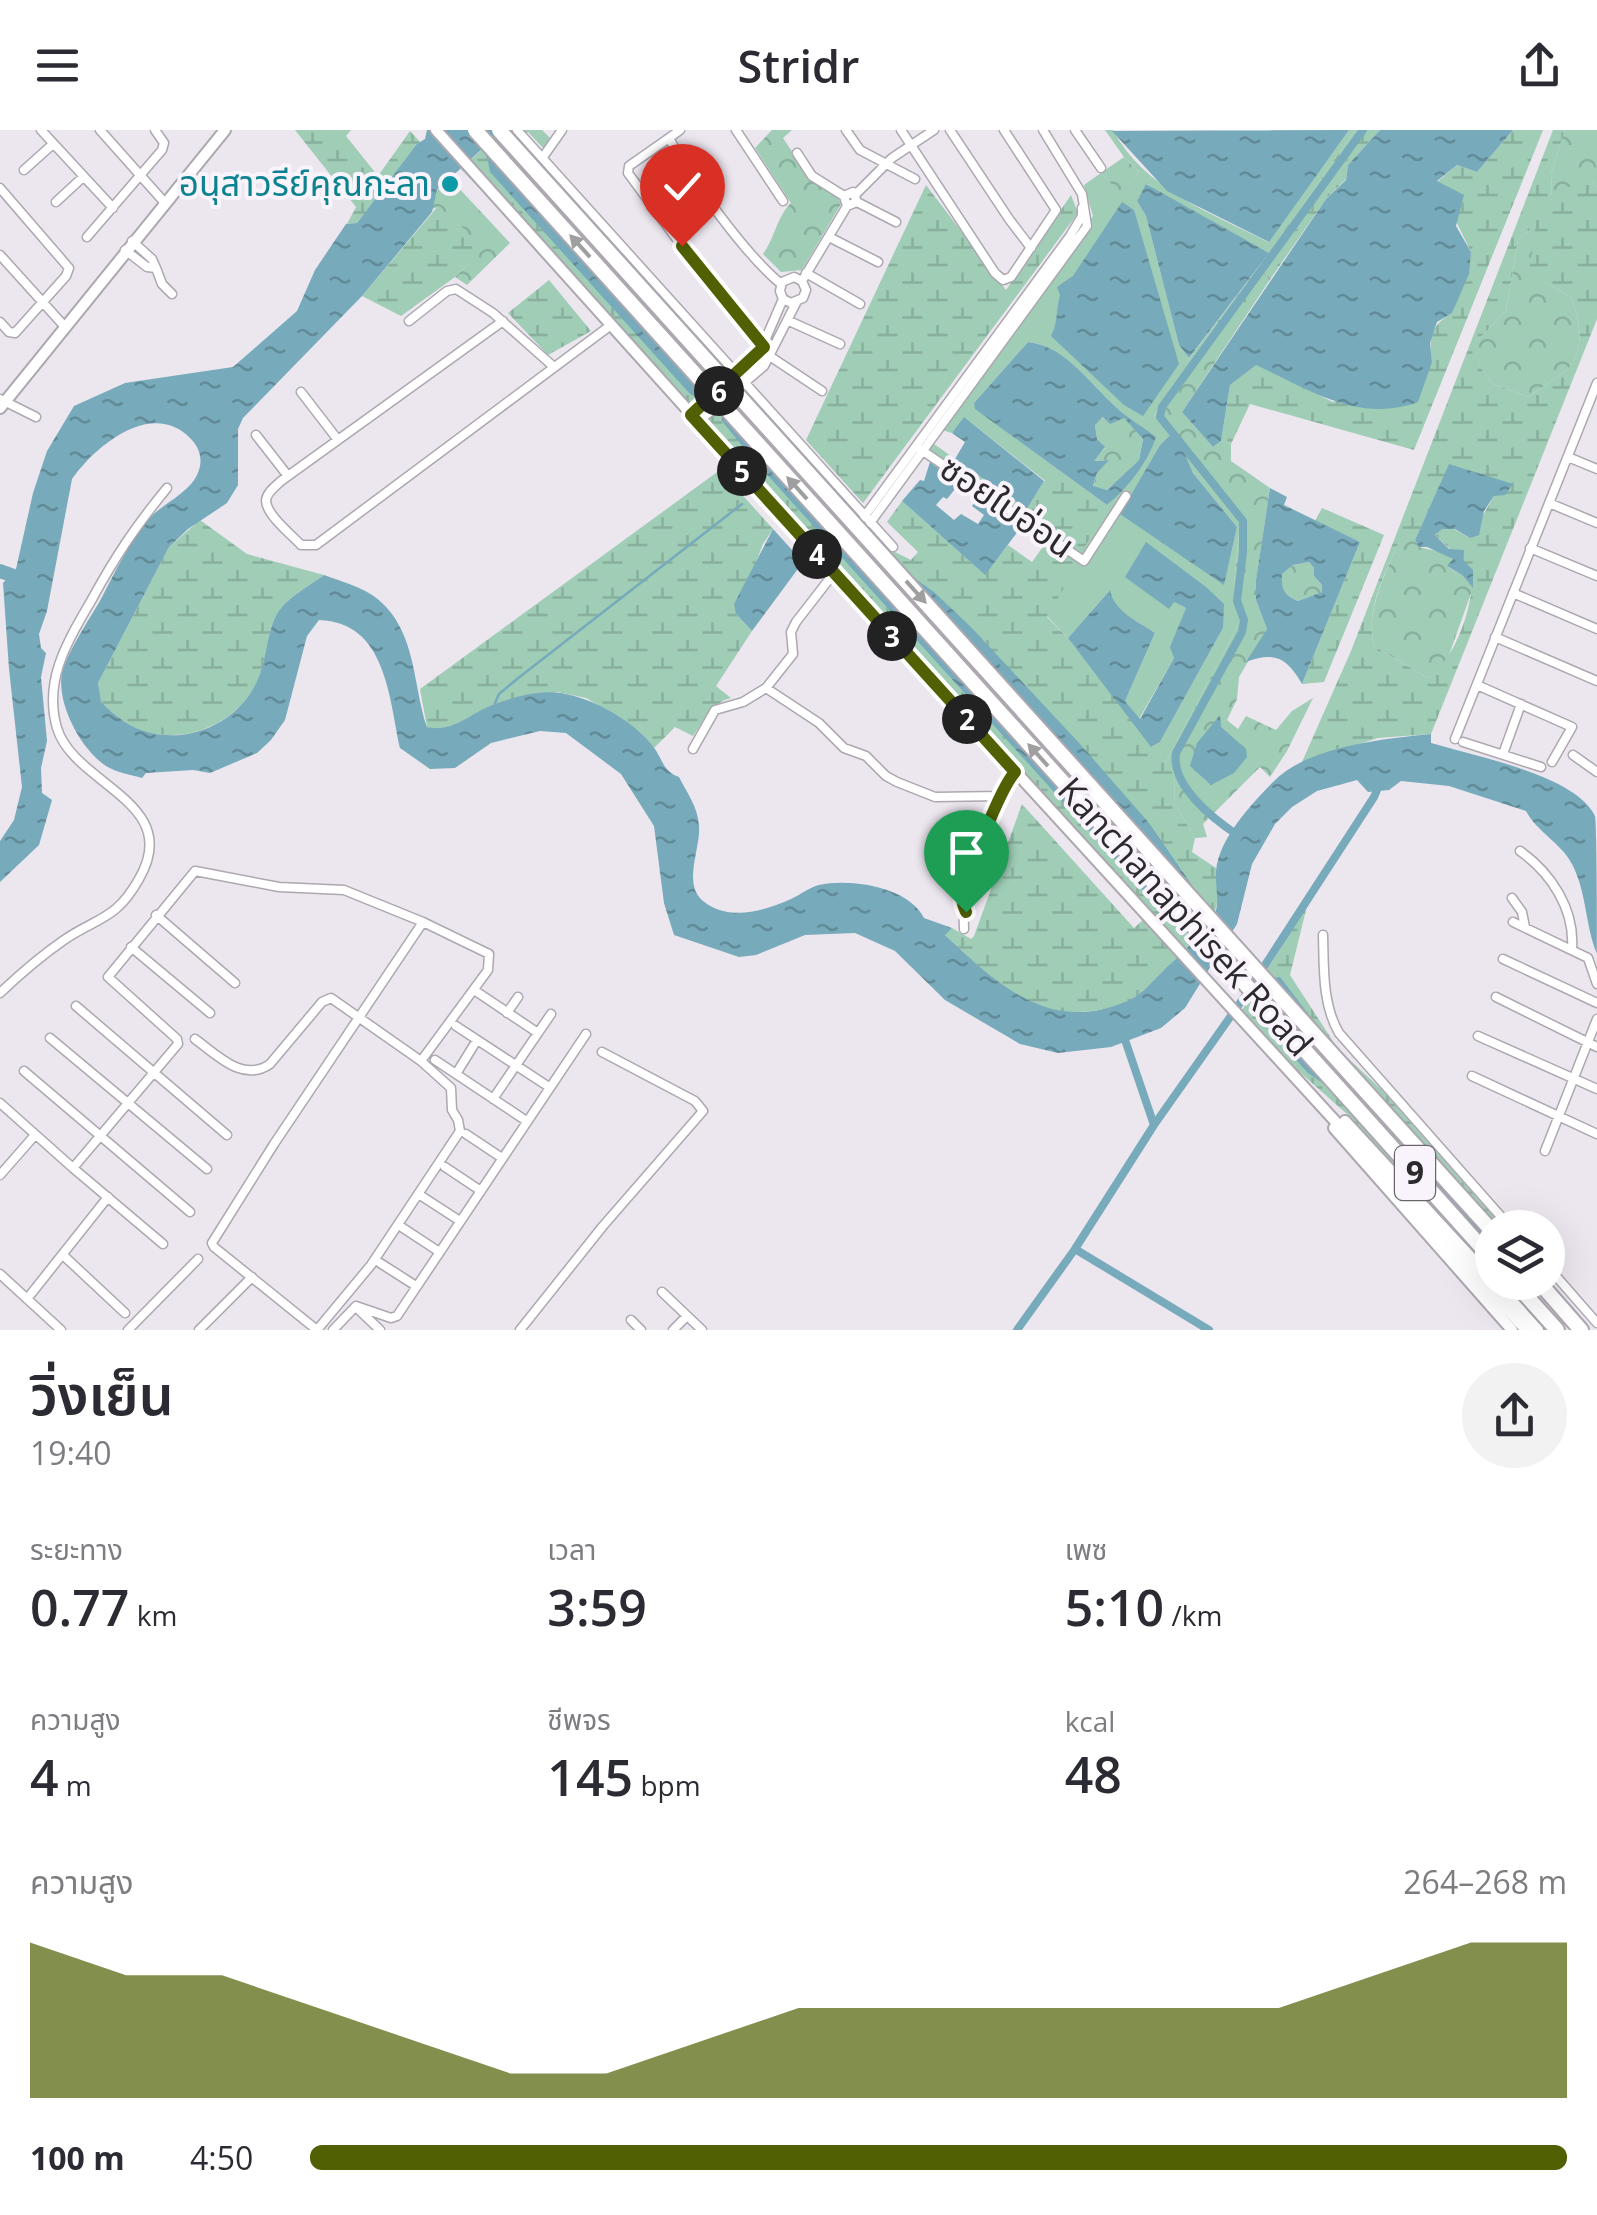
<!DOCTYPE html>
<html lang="th">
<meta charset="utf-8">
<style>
:root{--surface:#fff;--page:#f2f2f3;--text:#2b2b33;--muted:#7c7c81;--accent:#506003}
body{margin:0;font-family:"Open Sans","Noto Sans Thai",sans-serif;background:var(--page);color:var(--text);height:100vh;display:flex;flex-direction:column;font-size:38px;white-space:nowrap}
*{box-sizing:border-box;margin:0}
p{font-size:32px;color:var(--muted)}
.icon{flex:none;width:55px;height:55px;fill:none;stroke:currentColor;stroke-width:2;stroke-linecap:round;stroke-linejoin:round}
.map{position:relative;height:1200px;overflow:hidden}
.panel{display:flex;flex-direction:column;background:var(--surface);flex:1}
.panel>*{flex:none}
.buttons{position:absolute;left:1475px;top:1080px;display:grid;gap:20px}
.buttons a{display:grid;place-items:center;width:90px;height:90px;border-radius:50%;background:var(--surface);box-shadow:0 10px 40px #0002;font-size:50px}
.pin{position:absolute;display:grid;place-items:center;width:85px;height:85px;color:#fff;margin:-102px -42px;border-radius:50% 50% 50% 0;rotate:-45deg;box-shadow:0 0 10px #0007}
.pin .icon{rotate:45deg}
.km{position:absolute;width:50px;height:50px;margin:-25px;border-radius:50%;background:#222;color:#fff;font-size:28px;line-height:50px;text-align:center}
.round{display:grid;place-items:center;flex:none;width:105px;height:105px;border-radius:52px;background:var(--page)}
.head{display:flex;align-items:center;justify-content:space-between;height:170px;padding:0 30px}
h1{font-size:55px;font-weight:600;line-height:75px}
.stats{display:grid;grid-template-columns:repeat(3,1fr);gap:15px;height:170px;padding:10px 30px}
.stats div{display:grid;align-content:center}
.stats b{font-size:50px;font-weight:600}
.stats small{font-size:28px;font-weight:400}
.stats p{font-size:28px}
.chart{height:280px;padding:20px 30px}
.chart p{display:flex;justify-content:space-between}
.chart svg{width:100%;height:180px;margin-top:10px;fill:var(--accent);opacity:.7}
ul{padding:0 30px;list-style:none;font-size:32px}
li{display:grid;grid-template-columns:160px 120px 1fr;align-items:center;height:75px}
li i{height:25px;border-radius:12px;background:var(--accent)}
header{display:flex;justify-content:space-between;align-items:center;height:130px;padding:0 30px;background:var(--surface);font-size:45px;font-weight:600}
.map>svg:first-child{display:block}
</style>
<header><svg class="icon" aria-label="menu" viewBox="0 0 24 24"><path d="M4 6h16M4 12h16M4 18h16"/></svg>Stridr<svg class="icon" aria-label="share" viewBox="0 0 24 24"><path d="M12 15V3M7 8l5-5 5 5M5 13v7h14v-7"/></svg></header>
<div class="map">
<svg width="1597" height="1200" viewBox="0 0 1597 1200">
<defs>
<pattern id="forest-crowns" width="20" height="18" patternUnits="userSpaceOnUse" patternTransform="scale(2.5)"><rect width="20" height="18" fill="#9fcdb6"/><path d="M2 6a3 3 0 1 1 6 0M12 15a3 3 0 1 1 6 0" fill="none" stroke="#89b09d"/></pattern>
<pattern id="wetland-marsh" width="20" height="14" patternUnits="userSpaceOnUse" patternTransform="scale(2.5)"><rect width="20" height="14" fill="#9fcdb6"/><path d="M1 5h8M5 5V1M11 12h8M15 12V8" fill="none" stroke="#89b09d"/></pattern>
<pattern id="water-ripples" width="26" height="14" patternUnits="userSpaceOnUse" patternTransform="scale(2.5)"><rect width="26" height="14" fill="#7ab"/><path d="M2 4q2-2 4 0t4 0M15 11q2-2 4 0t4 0" fill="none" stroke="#628b98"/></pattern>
</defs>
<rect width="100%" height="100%" fill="#ece6ef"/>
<path fill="#9fcdb6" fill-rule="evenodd" d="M1105,0H1113C1144,59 1211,83 1268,112L1349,0H1355L1269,123L1168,69L1147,54L1137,71L1146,86L1179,215L1189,228L1154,286L1171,304L1160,315L1121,384L1224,454L1237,397L1193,343L1183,319L1240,393L1234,455L1242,487L1165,634L1151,617L1160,612L1223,498L1146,413L1174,472L1186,478L1171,517L1174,528L1139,589L1125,571L1155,503C1137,491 1115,482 1109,461L1068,508L1047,486L1078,431L982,373L923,326L934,314L1027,379L1046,400L1048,353L965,288L952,303L942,300L1031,179L1093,86L1084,55L1101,43L1121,63L1139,42L1124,27ZM1028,212C1066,216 1090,254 1117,278C1129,289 1143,298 1156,307C1149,331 1126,359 1107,375L976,279L974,273Z"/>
<path fill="url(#forest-crowns)" d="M772,0H792L783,8L807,44L838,67L841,74L802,140L781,142L763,124C775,108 777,86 791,73L755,18Z
M1565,0H1597V57L1592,52L1552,69L1551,44Z
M1124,27L1139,42L1121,64L1101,43Z
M453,45L458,50L456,55L510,113L467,155L455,147L468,134L466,101L438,77L430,80L437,61Z
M1537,93L1545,152L1571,167C1579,190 1586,216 1569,238C1564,244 1538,259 1529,267L1493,254L1478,234V210L1506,181L1518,110Z
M1258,138L1271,148L1182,282L1213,317L1221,311L1231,314V331L1270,358L1256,451V470L1267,499L1239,547L1237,569L1227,590L1238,599L1246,586L1276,600L1292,581L1313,568L1287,621L1270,647L1260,637L1203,694L1207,707L1195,708L1174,673L1175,646L1165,634L1242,487L1234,455L1240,393L1154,287L1184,235Z
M1104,287L1124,288L1143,308L1139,330L1107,360L1093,357L1097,343L1107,330L1093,331L1105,318L1097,309L1095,294Z
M1400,409L1415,410L1419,417L1445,423L1454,430L1448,437L1462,445L1473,458L1445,536L1428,548L1374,516C1365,480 1386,443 1400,409Z
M1309,432L1314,438V446L1322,455V462L1298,471C1284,465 1281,459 1282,444L1293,435Z"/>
<path fill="url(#wetland-marsh)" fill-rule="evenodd" d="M295,0H351L346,6L378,46L410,1L420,12L357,93L347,94L356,77Z
M503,0H542L550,8L544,19L528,2L519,12L727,243L697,276L692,278L492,56L481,60L461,39Z
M1355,0H1380L1348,35L1346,49L1326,69L1271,148L1258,138Z
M1513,0H1543L1414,320L1250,274L1231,314L1221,311L1230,255L1256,234L1333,272L1432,232C1429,208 1430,196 1452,183L1471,122L1437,52L1457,35L1477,42Z
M1553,0H1565L1551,44L1552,68L1572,55L1592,52L1597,57V189L1431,604L1378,608L1302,632L1351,521ZM1536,94L1530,136L1545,152L1571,167C1579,190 1586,215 1569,238C1564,244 1538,259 1529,267L1493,254L1478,234V210L1506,181L1518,110ZM1449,335L1465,339L1494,366L1470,408L1454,399H1441L1435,405L1473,441C1473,476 1457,527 1428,548L1374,516C1365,480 1385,443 1400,410H1415Z
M926,55L1006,160L1071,65L1078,83L863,373L806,310Z
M438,76L466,101L473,119L468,134L455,147L401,186L362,166Z
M549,150L591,201L548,225L508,183Z
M744,258L891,420L911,430L918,422L887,392L902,371L984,444L1008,415L1032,432L1047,411L1079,432L1047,487L1068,508L1175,646L1174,673L1195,708L1192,722L1216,738C1216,751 1220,772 1214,783C1203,803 1147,863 1127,872C1108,881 1071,885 1051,880C1007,869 976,834 944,804L952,798L971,809L974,806L1022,674L1134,798L1143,790L1146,779L706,293L709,287Z
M720,340L773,399L763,414L736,484L752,501L716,556L731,568C712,572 704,591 693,606L675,597L654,618L622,590L586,568L558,562L489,576L454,596L438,600L427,597L420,559Z
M1044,351L1065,353L1107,382L1080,424L1046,400L1027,379Z
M1322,378L1384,405L1324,552L1302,554L1360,412L1315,391Z
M200,390L247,424L324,445C310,455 292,465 281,478C268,493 267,525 260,545C241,596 174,623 125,592C116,586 108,579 100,572L98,553L169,417Z
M1307,776L1290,845L1338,919L1381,959L1503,1097L1492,1098V1145L1348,985L1285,929L1242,880Z"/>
<path fill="url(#water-ripples)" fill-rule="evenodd" d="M427,0H503L437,60L432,82L362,166L243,288L238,299V355L227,373L188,399L169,417L98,553L101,572C108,579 116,586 125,592C174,623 241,597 260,544C267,525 268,493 281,478C292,465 310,455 324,445C340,451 362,457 375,467C417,499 412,553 427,597C453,603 469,584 492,575C514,567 538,560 561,563C593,568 636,592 655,619C663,631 664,642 679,647C687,663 698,677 699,696C701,718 682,754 703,771C729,792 764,781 791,769C800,765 810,757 819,755C851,748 909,757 924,788L952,798L945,805C997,854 1048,904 1125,872C1140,867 1155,849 1166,838C1178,828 1212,794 1216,780C1219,769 1215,753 1216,741C1219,708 1251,675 1273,652C1308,616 1383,609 1431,604V613C1474,626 1576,645 1595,686C1597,700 1597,801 1597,824C1585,795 1587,763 1572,734C1561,713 1537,702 1526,681L1449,656L1401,651L1389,660L1368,662L1357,650L1317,661L1292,677L1275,694L1252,734L1237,794L1185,878L1161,898L1111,917L1058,923L1020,914L945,870L895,821L855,803L805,805L756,825L739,827L674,805L664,773L654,696L621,644L566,603L540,601L491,613L455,638L430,639L400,618C389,567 386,492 319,490L307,506L285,590L271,610L257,623L210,643L193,640L146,643L142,648C132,645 115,642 106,636C80,619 52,567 64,536C73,513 89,490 101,469C115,442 128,414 148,390C163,372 195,362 200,336C202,326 198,316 191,309C153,269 97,314 72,349L47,481L39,504L41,518L46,523L41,547L47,611L41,638L42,663L52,670L39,715L0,752V711L14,690L22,657L9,539L3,453L16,439L33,363L47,321L74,276L125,253L233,237L297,181L315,140L346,94L357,93L417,14L425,9Z
M1349,0L1269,112L1167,61L1112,1Z
M1380,0H1513L1477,42L1457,35L1437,51L1464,65L1456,96L1471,122L1469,144L1452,183L1437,192L1430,213L1432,232L1418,272C1359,294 1308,259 1256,235L1230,255L1221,311L1213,317L1182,282L1326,69L1346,50L1348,35Z
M512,5L719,238C716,252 712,262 698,268L690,264L490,42L487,26L494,15Z
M1146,54L1269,123L1189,228L1179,215L1146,86L1137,71Z
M1122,72L1134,80L1179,234L1143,286L1124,275L1051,206C1058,193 1056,179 1060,165L1057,157L1073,146Z
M1028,212C1066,216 1090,254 1117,278C1129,289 1143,297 1156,307C1149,331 1127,359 1107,375L975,279L974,273ZM1103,287L1110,294L1124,288L1143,309L1139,330L1107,360L1093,356L1097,343L1109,330L1094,331L1105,317L1097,309L1095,295Z
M747,265L896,435L934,462L972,498L1080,614L1149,693L1209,780L1202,792L1182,802L1168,788L752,328L722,291V284Z
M964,287L1044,351L1027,379L955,329L965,312L952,303Z
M1171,304L1183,319L1193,343L1237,397L1224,455L1120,384L1160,315Z
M930,332L959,354L947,369L943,367L936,375L954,390L961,384L978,394L984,385L972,376L978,368L1022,396L985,445L902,371L920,350L924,351Z
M1449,334L1513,354L1505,365L1494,366L1484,381L1479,405L1470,408L1455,399H1442L1435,405L1449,419L1464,420L1463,430L1473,440V458L1462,445L1447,436L1453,429L1427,417H1419L1415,410Z
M1270,358L1287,367L1284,375L1360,412L1302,554C1287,528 1275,521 1246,532L1267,499L1256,470V450ZM1309,432L1314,438V446L1322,455V462L1298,471C1284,465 1281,459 1282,444L1293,435Z
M773,399L803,432L752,501L736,484L734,474Z
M1146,412L1206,457L1224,474L1223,498L1160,612L1151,617L1068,508L1110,460C1114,482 1138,491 1155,503L1125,571L1140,589L1174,528L1170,517L1186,478L1174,472L1169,479L1125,447Z
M1220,585L1221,597L1246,619L1247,627L1234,643L1211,655L1190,636L1197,613Z
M1280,847L1339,924L1492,1098V1141L1337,963L1308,943L1252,882L1269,848Z"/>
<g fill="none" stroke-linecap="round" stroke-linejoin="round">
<path stroke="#7ab" stroke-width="2.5" d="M495,573L499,564L517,549L742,374"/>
<path stroke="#7ab" stroke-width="8" d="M1239,706C1213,689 1171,656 1176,623L1242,502L1244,490L1237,471L1243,422V391L1160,287L1162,277L1363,0
M1123,904L1154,995L1075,1119L1209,1200
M1154,995L1245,866L1374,667L1380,653
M1017,1200L1075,1119"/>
<path stroke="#7ab" stroke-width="14" d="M0,441L28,451"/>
<defs>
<path id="street" d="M41,0L113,78
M100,0L165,73
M517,0L893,417
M680,0L669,8C692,51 745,124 781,154
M736,0L783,71
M846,0L860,20L915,49
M901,0L995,143L1003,150L1011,147L1056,80L1004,0
M950,0L1009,89L1031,118
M1075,0L1101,38
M669,8L629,36L628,43L718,165L771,227L822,261
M797,23L812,46L844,66
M543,27L562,0
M24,40L53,14
M0,58L69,138L66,146L15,203L9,202L0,192
M856,64L892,28L934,0
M56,72L83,47
M857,72L896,92
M87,107L162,20L164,13L155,0
M829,107L878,132
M125,120L147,137L156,138L152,129L132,111
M0,125L66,198
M156,138L162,154L172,164
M806,143L860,174
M802,151L847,76L857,72L853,62L844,66L847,76
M409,191L447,161L456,159L493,183L554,237
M503,191L281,351C276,356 267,362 266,370C266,385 292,405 301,415H316L611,195
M789,191L840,214
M301,262L338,310
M0,269L36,287
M691,285L760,222L783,169L780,161L782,152L794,147L802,151L806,160L803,168L791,173L783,169
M698,292L764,236L796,173
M256,305L288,346
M920,319L1084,431L1126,366
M1568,327L1597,339
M1549,373L1597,393
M864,387L1070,106L1082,86V78
M870,393L1087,96L1082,64L1043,0
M1530,418L1597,446
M1513,463L1597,499
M1495,507L1597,551
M1477,555L1572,597L1552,632
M766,558L819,593L844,618L866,626L886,646L897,652L935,667L1000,666
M1455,609L1597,253
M1463,612L1541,637
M693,619L715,580L743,572L766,558L793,524L791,502L796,492L834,443
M1503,624L1521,574
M1573,625L1597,642
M1520,721C1551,743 1575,779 1572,819
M1512,768L1522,782L1525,797
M156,785L235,853
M1513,792L1588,828L1597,854
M964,799L963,768L1002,658L1015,642
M1323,805C1324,837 1322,874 1339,903L1511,1098
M131,817L210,883
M1503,829L1597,873
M477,862L538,903
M0,863C20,844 41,826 64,810C98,787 116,790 139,749C184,672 74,655 57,598C43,550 68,511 91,471C115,427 135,397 167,358
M1496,867L1597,917
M76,876L227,1005
M507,883L518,867
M456,896L549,957
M1478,906L1597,959
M50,908L207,1039
M195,909C217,925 243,953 270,934L322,872L331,868L421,931L451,958L452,980L458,990L460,1001L371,1135L317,1200
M435,930L525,990
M24,941L190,1082
M456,944L477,910
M1472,946L1597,1004
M493,969L551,884
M0,973L73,1038
M466,1004L502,1028
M1545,1021L1597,889
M445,1037L481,1061
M0,1045L35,1005
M423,1067L460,1091
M403,1098L438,1121
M163,1114L73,1038L178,914L177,909L108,847L195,741L279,757L344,760L423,792L489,824L488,840L421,931
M64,1126L125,1183
M380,1133L416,1156
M1548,1137L1597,1193
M0,1144L61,1200
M662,1162L702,1200
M27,1169L108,1067
M358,1179L380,1200
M631,1190L641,1200
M128,1200L198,1129
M199,1200L252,1147
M317,1200L214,1117L212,1113L274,1014L423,792
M333,1200L356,1176L391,1188L397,1186L586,904
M520,1200L603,1096L703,981L695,971L602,922
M673,1200L687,1186"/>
<path id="secondary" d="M436,0L834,443L1526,1200
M0,278L225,0
M1345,991L1492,1150
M1334,998L1512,1200
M1495,1152L1538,1200"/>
<path id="highway" d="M1351,945L1492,1101
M1338,957L1492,1129
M1514,1152L1557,1200
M1539,1152L1581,1200"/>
</defs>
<use href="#street" stroke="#ada7b0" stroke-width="11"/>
<use href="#secondary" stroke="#ada7b0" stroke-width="14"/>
<use href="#highway" stroke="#ada7b0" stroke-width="18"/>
<use href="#street" stroke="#fff" stroke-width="8"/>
<use href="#secondary" stroke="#fff" stroke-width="10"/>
<use href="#highway" stroke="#fff" stroke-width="14"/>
<defs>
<path id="highway-bridge" d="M475,0L1338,957
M499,0L1351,945"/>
</defs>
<use href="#highway-bridge" stroke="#ada7b0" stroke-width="18" stroke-linecap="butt"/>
<use href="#highway-bridge" stroke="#fff" stroke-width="14"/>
</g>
<defs><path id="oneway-solid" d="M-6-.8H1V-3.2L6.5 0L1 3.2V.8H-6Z" transform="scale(2.5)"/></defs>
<g fill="#a09fa0">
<use href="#oneway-solid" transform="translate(580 116) rotate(-132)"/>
<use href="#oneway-solid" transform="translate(797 358) rotate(-132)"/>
<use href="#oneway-solid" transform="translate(916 462) rotate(48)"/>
<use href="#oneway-solid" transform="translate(1038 625) rotate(-132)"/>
</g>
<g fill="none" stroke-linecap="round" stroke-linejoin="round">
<defs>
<path id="route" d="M682,116L764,217L691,285L1015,642C1000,659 967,743 963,766C962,774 963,774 966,782"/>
</defs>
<use href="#route" stroke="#fff" stroke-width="20"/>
<use href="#route" stroke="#506003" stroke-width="12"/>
</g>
<circle fill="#0f9aa8" stroke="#f9f3fc" stroke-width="4" cx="450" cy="54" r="10"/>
<g text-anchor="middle" stroke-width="8" stroke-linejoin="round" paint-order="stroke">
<rect fill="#f9f3fc" stroke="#6a666b" stroke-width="2.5" x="1395" y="1016" width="40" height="54" rx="8"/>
<g font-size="32" font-weight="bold" fill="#2c2a2d">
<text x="1415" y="1054">9</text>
</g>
<g font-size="35" fill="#0d838f" stroke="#f9f3fc" text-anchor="end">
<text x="430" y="66">อนุสาวรีย์คุณกะลา</text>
</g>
<g font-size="35" fill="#2c2a2d" stroke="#f9f3fc">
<text transform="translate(1007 377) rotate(34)" y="12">ซอยใบอ่อน</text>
<text transform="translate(1185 787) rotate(48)" y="12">Kanchanaphisek Road</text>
</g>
</g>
</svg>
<div class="buttons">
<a><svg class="icon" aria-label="layers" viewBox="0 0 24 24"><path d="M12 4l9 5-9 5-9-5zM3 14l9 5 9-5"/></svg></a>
</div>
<div class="pin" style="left:966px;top:782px;background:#1e9e55"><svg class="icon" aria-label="arrive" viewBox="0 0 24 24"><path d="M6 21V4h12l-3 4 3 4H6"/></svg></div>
<div class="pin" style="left:682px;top:116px;background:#d93025"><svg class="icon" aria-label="check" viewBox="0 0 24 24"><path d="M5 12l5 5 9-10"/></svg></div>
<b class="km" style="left:967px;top:589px">2</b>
<b class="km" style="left:892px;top:506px">3</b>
<b class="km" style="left:817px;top:424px">4</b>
<b class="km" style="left:742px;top:341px">5</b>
<b class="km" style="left:719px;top:261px">6</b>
</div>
<section class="panel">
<div class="head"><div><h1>วิ่งเย็น</h1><p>19:40</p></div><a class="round"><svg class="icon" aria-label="share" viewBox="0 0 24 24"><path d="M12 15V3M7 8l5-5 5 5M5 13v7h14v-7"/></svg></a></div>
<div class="stats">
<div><p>ระยะทาง</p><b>0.77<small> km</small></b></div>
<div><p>เวลา</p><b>3:59</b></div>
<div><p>เพซ</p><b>5:10<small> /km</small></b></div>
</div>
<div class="stats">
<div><p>ความสูง</p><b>4<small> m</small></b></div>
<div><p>ชีพจร</p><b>145<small> bpm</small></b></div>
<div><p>kcal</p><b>48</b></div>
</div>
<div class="chart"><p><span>ความสูง</span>264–268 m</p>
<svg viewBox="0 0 160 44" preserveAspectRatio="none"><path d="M0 44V6L10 14L20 14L30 22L40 30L50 38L60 38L70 30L80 22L90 22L100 22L110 22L120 22L130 22L140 14L150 6L160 6V44z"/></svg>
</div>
<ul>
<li><b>100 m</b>4:50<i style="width:100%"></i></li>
</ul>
</section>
